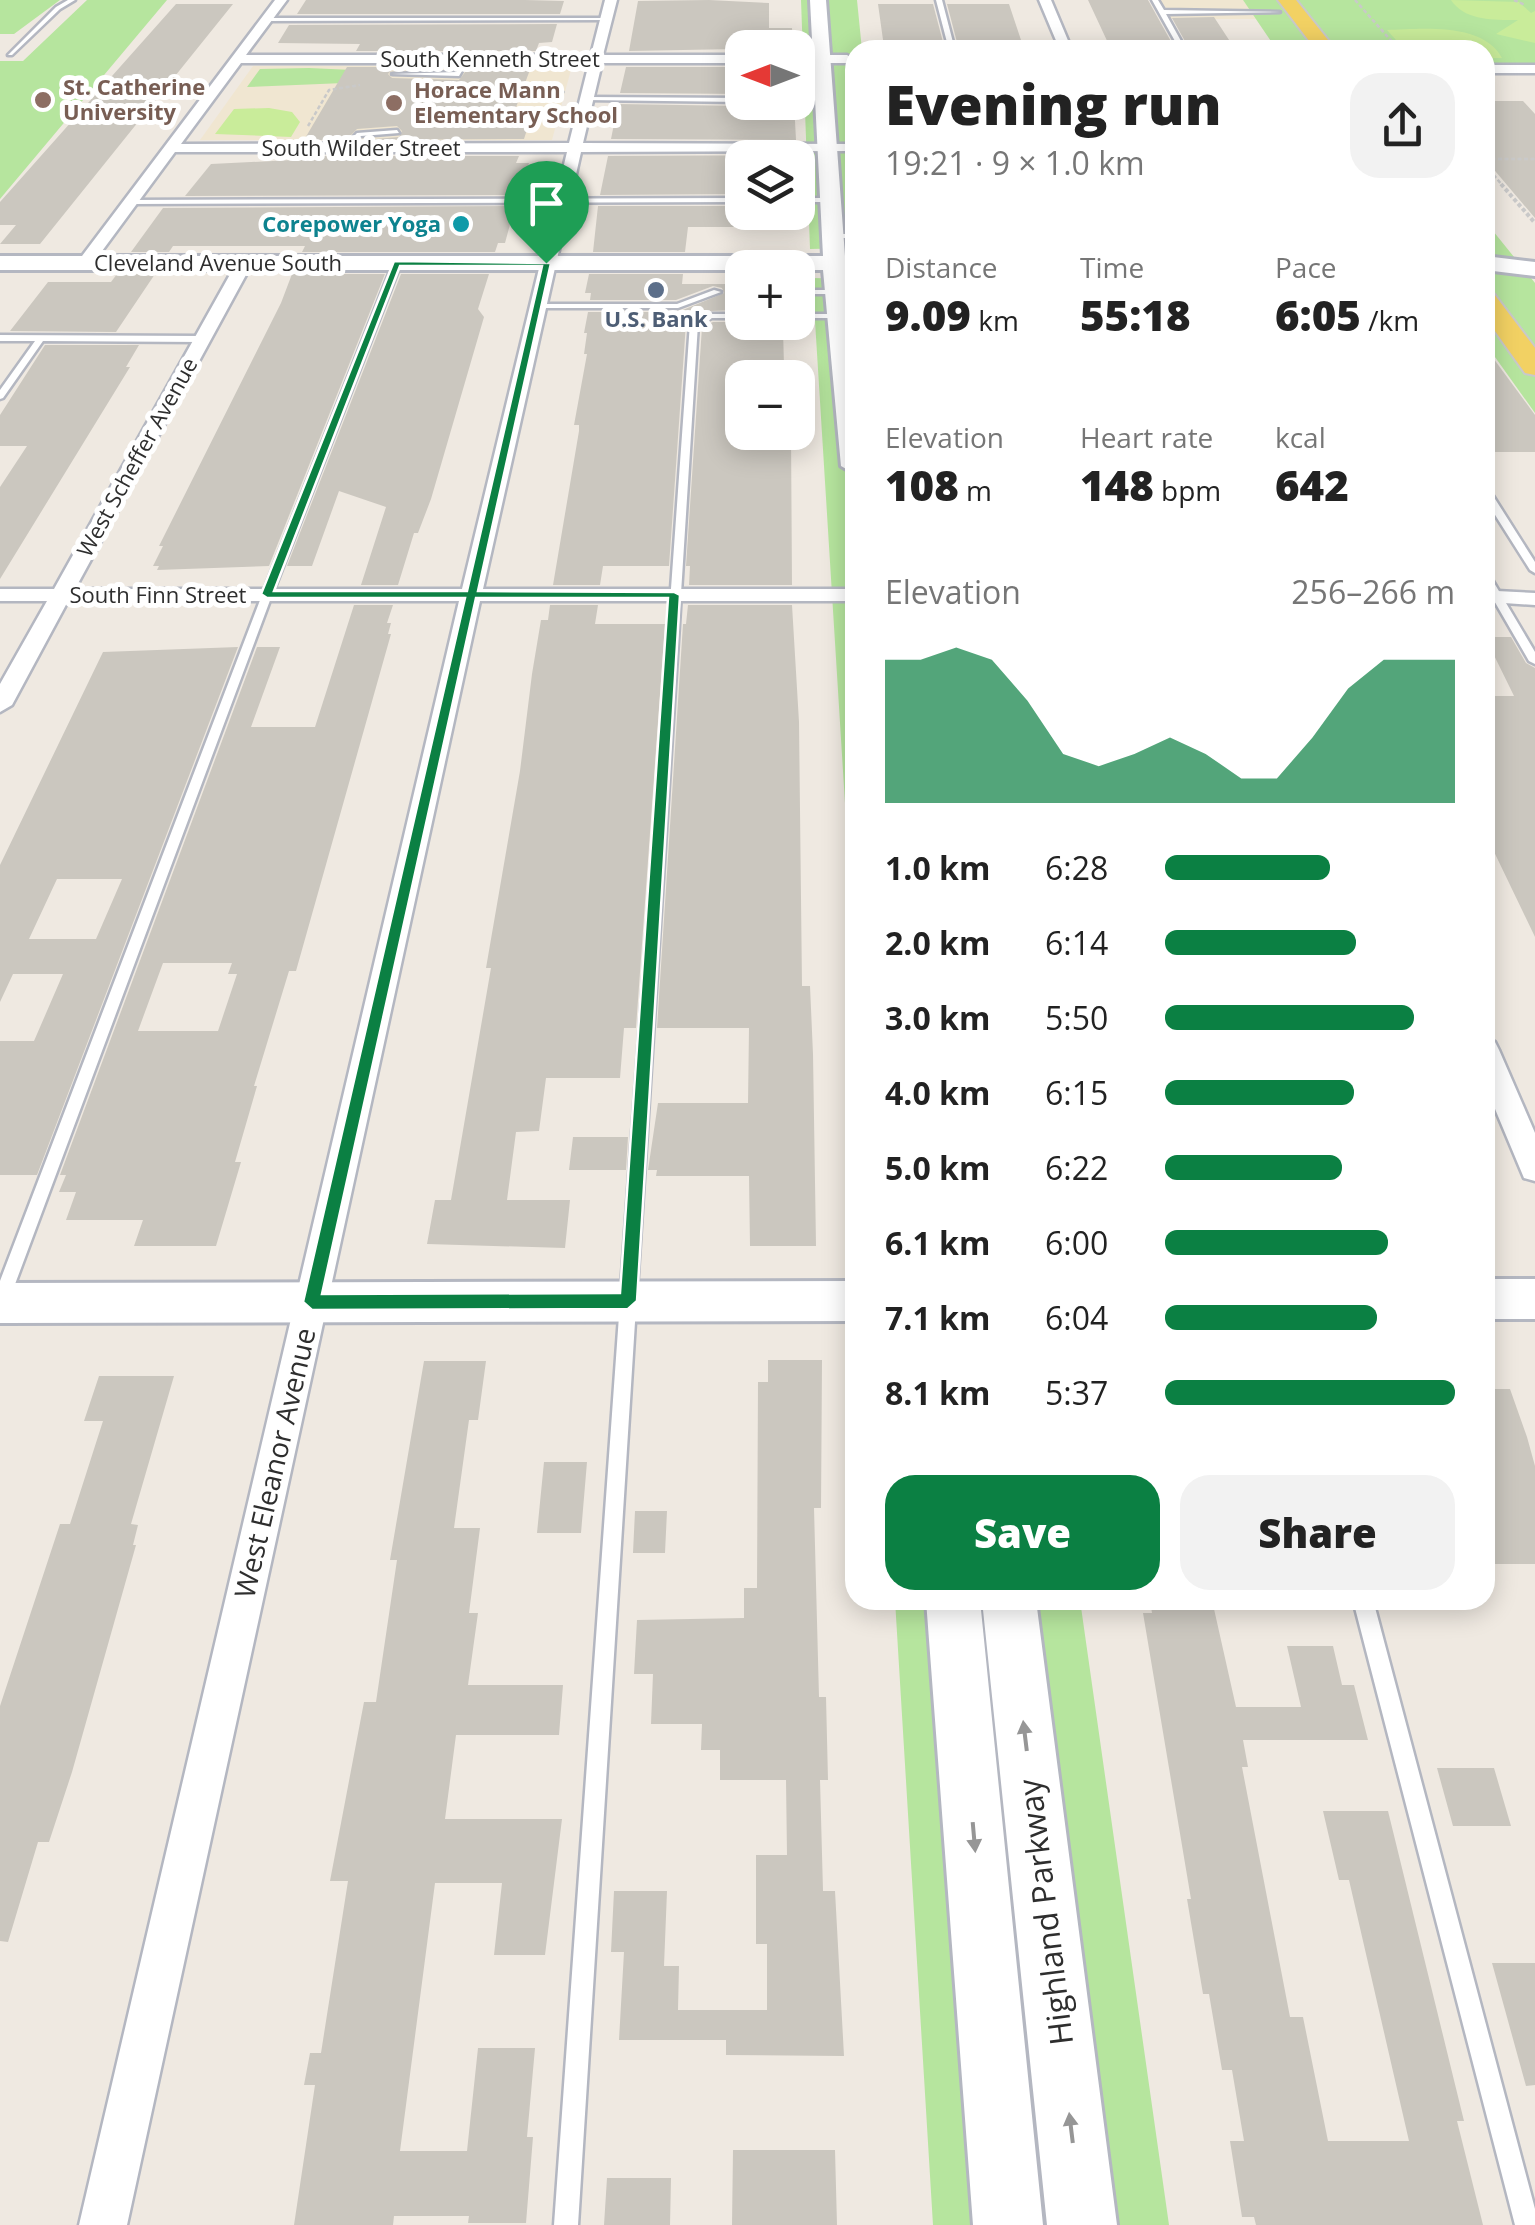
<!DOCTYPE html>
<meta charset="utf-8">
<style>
:root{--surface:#fff;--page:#f2f2f2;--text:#222;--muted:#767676;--accent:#0b8043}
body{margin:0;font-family:"Open Sans",sans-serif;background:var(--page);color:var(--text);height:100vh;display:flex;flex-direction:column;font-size:38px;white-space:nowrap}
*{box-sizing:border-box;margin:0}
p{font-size:32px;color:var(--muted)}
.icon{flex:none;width:55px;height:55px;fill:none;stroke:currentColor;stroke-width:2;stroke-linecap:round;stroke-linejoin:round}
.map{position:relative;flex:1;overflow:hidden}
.panel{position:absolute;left:845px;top:40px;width:650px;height:1570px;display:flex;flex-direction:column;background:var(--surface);border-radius:30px;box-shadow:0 5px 25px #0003}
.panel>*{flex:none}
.needle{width:65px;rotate:270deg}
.tools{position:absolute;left:725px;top:30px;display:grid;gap:20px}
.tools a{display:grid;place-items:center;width:90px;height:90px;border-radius:20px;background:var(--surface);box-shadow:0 5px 25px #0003;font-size:50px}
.pin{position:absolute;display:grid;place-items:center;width:85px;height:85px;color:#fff;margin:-102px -42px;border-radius:50% 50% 50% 0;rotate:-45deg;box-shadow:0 0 10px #0007}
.pin .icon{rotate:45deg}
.round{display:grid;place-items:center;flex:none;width:105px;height:105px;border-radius:30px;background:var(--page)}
.head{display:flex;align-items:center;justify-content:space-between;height:170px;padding:0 40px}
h1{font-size:55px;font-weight:800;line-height:75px}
.figures{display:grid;grid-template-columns:repeat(3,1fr);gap:15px;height:170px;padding:10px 40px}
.figures div{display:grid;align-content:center}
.figures b{font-size:42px;font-weight:800}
.figures small{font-size:28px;font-weight:400}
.figures p{font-size:28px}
.chart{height:280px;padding:20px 40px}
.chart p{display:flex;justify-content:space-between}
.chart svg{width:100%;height:180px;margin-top:10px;fill:var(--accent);opacity:.7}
.button{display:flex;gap:20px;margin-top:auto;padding:20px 40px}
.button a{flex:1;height:115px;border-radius:30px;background:var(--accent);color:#fff;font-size:40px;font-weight:800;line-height:115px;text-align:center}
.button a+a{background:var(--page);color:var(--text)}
ul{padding:0 40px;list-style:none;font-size:32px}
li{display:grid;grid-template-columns:160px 120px 1fr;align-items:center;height:75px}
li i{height:25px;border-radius:12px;background:var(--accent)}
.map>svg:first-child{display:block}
</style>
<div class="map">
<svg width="1535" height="2225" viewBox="0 0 1535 2225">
<rect width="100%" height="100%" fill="#efe9e1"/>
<path fill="#f0e6d1" d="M1157,0H1243L1256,19H1168Z
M253,66H572L552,140H200Z"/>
<path fill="#b6e59e" d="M0,0H60L14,34H0Z
M87,0H167L0,199V61H23Z
M801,0H857L862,50H855V248L810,249Z
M1243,0H1535V63H1485V50H1277Z
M309,68L374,71L368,82L247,87L260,69Z
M1485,221L1535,283V413L1485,343Z
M813,278L855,279V964L815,321Z
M895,1600H1080L1169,2225H933Z"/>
<path fill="#c9ec9a" d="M1451,0L1519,2L1531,13L1535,11V43L1496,34L1518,20C1494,20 1465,21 1451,0Z
M1387,30C1421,29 1483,22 1502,58H1485V50H1405Z
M269,108L292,112L300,122L291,137L215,134L234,109Z"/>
<path fill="#cbc7bf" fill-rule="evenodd" d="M306,0H525L564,1L560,14H297Z
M709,0L769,3V28H792L793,48L629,51L638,1Z
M1088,0H1148L1173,45H1109Z
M176,4H233L40,244H0L16,225H0V202Z
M878,4H933L944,46L884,47Z
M947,4H1009L1023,46H958Z
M1214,17L1231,43H1186L1172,18Z
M557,24L552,42L539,43L536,51H356L360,44L278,43L289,25Z
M347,67H455L392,70L388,74L392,78L459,80L469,67H531L515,110H520L519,114H532L524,139L363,140L399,137L402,131L397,126L357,129L346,140H304Z
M626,67H742V94L620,93Z
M1485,101H1523L1535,114V218L1485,159Z
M746,102H794L796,140L611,139L618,104L742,106Z
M796,155L742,158V194L600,195L608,156Z
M294,156H519L516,163H529L520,195L185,196L211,164L292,160Z
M515,206L505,243H498L495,252H302L305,246H173L169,252H131L163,208Z
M598,206H742V212H798V206L799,227H688L685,252H593Z
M117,274H155L116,332L10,331L48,282H111Z
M292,274H385L269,566L157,570L159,566H153L163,546H159L281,303Z
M401,274H489L478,309L484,317L431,499L418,533H414L398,585H361L386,507L339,491L312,566H287Z
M589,274H683L682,284H738L731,290L732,297L738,298V310L710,311L686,323L669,566H603L600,585H553L579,431V425H574L587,354H584L587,333H584L588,312H678L724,293L722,288L713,286L676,300H590L591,293H585Z
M713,322H737V329H783L784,366L790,378H742V432H791L792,585H689L690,566H686L702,327Z
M45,345H139L126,367H130L0,579V487L27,446H0V415Z
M1485,347L1535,415V452H1485Z
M354,605H393L387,623H391L388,634H391L296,971H289L254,1086H257L235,1162H241L216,1246H134L143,1220H66L76,1192H59L66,1175H60L257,647H280L251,727H315ZM163,963H232L228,974H237L218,1031H138Z
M550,605H598L595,624H665L636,1028H624L620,1078H546L539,1131L516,1132L507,1200H570L565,1248L427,1244L435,1200H451L491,968H486L520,771L532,674L541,620H548Z
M688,605H792L799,722L802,986H810L813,1054L816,1246H750L749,1176H656L657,1170H648L658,1103H748L749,1028H657L683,624H686Z
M1485,637H1511L1526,663L1535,668V937L1485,833V696H1514Z
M238,647L37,1175H0V1041H34L63,974H13L0,1002V865L103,652ZM57,879H122L96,939H29Z
M573,1137H628L626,1170H569Z
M768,1360H822L821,1508H814L819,1697H826L828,1780H820L823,1891H835L844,2056L726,2055V2040H619L624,1952H611L614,1891H667L664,1966H679L678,2010H767V1944H756V1855H787L786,1780H720V1750H701L702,1724H651L653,1674H634L637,1620L744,1618V1588H757L758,1382H768Z
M424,1361H486L478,1420H469L454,1528H480L469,1613H478L468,1685H563L559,1735H456L445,1819H562L545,1955H494L502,1883H435L400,2151H467L478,2048H535L527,2137H533L526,2223H468L469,2216H394L393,2225H294L315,2085H304L310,2053H321L348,1881H330L364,1702H376L397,1560H390Z
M99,1376H174L131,1524L138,1525L133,1545H136L72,1772L49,1842H38L8,1942L0,1941V1706L60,1524H70L103,1421H84Z
M1485,1389H1510L1527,1437L1535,1466V1564H1485Z
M544,1462H587L581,1533H537Z
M635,1511H667L665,1553H633Z
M1150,1600H1212L1236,1707H1301L1287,1646H1333L1342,1685H1354L1368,1740H1243L1248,1767H1242L1290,2017H1303L1328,2141H1409L1349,1880H1339L1323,1811H1388L1464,2121H1457L1483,2225H1256L1254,2217H1242L1230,2141H1244L1232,2070H1222L1209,1994H1203L1187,1899H1191L1143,1613H1152Z
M1437,1768H1494L1511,1826H1453Z
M1492,1963H1535V2085L1526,2086Z
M733,2150H835L837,2225H732Z
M607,2178H671L670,2225H604Z"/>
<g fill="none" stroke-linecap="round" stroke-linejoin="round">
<defs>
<path id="lane" d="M68,0H75L60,9L12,55H8L56,7Z
M936,0H942L955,50H949Z
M1152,0H1158L1164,10L1280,12L1166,14L1186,50H1180Z
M266,18H607L610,20L264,21Z
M464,58L469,59L459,76L392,74L457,72Z
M588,97L742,98V102L586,100Z
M798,98L824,97L827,99L798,102Z
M397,130L399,133L361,136L348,149L343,148L357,133Z
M742,198V202L130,204L126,202L130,200Z
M798,198H830L834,200L830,202H798Z
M833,234H855V238H830Z
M394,261L401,263L272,595L8,1303L6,1308L0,1310V1281L262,595Z
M714,290L721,292L678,308H537L533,306L537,304H677Z
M735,290H742V294H735Z
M798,290H855V294H798Z
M711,314H742V318H712L698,324L578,2225H554L690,323Z
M798,314H855V318H798Z
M0,335L202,336L206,339L202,342L43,341L3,398L0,399V390L35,341H0Z
M1485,488L1490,491L1535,562V573L1530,570L1485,499Z
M1485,573L1490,576L1535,652V664L1529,661L1485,585Z
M1353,1600H1373L1535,2209V2225H1515Z"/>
<path id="street" d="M275,0H287L246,55H591L605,0H617L603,55H742V63H602L583,143L855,144L852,151L581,152L483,589H855V601H480L127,2225H79L459,601H68L12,705L0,712V684L47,601H0V589H54L237,262L245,257L253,262L75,589H462L567,152H175L91,266H79V260ZM241,63H589L569,143L181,144Z
M1039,0H1051L1072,50H1060Z
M798,55H847L853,59L847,63H798Z
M1485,65H1535V73H1485Z
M1497,591L1535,593V605L1489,602L1486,597L1489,592Z
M1485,1039L1495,1042L1499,1050L1535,1133V1181L1524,1178L1485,1085Z"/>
<path id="secondary" d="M810,0H826L845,256H855V270H846L855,349V474L841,466L823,270H0V256H823Z
M1485,256L1535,262V276L1485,270Z
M1485,1279H1535V1319H1485Z
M855,1281V1321L0,1323V1283Z
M926,1600H980L1043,2225H973Z
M982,1600H1036L1117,2225H1047Z"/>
<path id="primary" d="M1278,0H1296L1336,50H1316Z
M1485,291L1494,294L1535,348V375L1525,373L1485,317Z"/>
</defs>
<use href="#lane" stroke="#b4b7c1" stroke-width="5"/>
<use href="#street" stroke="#b4b7c1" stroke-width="5"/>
<use href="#secondary" stroke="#b4b7c1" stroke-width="6"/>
<use href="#primary" stroke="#c9c9c9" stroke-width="4"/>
<path stroke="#c9c9c9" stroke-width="2.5" stroke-dasharray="4 2.5" stroke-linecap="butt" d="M1355,0L1394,44
M1514,0L1525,5
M522,92H566
M520,111H561
M308,126L329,90L360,85
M1485,159H1535
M1485,165L1503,186"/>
<path stroke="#c9c9c9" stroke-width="4" stroke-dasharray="4 2.5" stroke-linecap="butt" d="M1501,184L1535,223"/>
<use href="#lane" fill="#fff" fill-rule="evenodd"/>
<use href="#street" fill="#fff" fill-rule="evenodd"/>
<use href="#secondary" fill="#fff" fill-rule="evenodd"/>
<use href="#primary" fill="#f2d163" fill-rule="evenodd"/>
</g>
<defs><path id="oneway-solid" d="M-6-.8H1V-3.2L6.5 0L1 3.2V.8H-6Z" transform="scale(2.5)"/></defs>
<g fill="#969696">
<use href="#oneway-solid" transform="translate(1025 1736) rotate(-97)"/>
<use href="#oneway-solid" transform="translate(974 1837) rotate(85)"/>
<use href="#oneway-solid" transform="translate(1071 2128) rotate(-97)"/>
</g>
<path fill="#0b8043" stroke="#fff" stroke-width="2.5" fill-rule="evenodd" d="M394,261L551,263L478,591L674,592L680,595L637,1301L628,1309L312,1310L303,1302L465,598H267L261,594ZM400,266H542L467,591H274ZM476,598H668L620,1293L322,1294Z"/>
<g fill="#8d6e63" stroke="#fff" stroke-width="4">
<circle cx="43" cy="100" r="10"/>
<circle cx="394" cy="103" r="10"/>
</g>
<circle fill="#0f9aa8" stroke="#fff" stroke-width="4" cx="461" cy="224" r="10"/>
<circle fill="#5c6f8a" stroke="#fff" stroke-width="4" cx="656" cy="290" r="10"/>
<g text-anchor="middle" stroke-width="10" stroke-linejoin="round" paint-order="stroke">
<g font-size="22" fill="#2e2e2e" stroke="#fff">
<text x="490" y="67">South Kenneth Street</text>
<text x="361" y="156">South Wilder Street</text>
<text x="218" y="271">Cleveland Avenue South</text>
<text transform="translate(137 457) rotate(-61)" y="8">West Scheffer Avenue</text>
<text x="158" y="603">South Finn Street</text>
</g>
<g font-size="22" font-weight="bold" fill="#785e54" stroke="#fff" text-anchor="start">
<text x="63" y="95">St. Catherine<tspan x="63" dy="25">University</tspan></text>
<text x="414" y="98">Horace Mann<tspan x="414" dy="25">Elementary School</tspan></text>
</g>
<g font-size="22" font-weight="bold" fill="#0d838f" stroke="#fff" text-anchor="end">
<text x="441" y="232">Corepower Yoga</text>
</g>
<g font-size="22" font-weight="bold" fill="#4e5e75" stroke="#fff">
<text x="656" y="327">U.S. Bank</text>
</g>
<g font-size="28" fill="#2e2e2e" stroke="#fff">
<text transform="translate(275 1463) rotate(-77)" y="10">West Eleanor Avenue</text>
</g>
<g font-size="32" fill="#2e2e2e" stroke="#fff">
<text transform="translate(1046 1912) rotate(-97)" y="11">Highland Parkway</text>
</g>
</g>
</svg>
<div class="tools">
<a><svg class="needle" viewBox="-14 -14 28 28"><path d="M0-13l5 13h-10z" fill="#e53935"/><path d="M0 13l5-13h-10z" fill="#767676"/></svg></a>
<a><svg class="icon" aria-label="layers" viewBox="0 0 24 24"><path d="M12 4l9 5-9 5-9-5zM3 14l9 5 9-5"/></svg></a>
<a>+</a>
<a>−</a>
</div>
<div class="pin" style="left:546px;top:263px;background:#1e9e55"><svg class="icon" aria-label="arrive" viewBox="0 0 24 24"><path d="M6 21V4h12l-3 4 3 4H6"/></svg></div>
<section class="panel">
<div class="head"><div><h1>Evening run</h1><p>19:21 · 9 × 1.0 km</p></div><a class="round"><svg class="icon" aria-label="share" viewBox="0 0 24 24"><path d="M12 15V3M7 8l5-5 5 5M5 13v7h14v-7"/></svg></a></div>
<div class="figures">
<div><p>Distance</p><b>9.09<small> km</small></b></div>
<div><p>Time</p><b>55:18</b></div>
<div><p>Pace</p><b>6:05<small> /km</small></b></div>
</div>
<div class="figures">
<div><p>Elevation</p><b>108<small> m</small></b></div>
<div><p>Heart rate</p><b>148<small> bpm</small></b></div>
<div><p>kcal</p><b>642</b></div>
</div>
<div class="chart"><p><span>Elevation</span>256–266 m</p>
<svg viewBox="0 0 160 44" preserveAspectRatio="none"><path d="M0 44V9L10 9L20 6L30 9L40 19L50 32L60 35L70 32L80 28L90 32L100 38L110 38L120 28L130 16L140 9L150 9L160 9V44z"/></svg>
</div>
<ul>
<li><b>1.0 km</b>6:28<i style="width:57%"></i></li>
<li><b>2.0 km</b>6:14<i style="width:66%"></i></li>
<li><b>3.0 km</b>5:50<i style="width:86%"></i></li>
<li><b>4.0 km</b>6:15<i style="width:65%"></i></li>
<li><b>5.0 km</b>6:22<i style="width:61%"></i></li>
<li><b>6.1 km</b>6:00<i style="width:77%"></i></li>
<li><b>7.1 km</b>6:04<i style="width:73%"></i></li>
<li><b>8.1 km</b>5:37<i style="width:100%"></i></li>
</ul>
<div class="button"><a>Save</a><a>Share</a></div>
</section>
</div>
